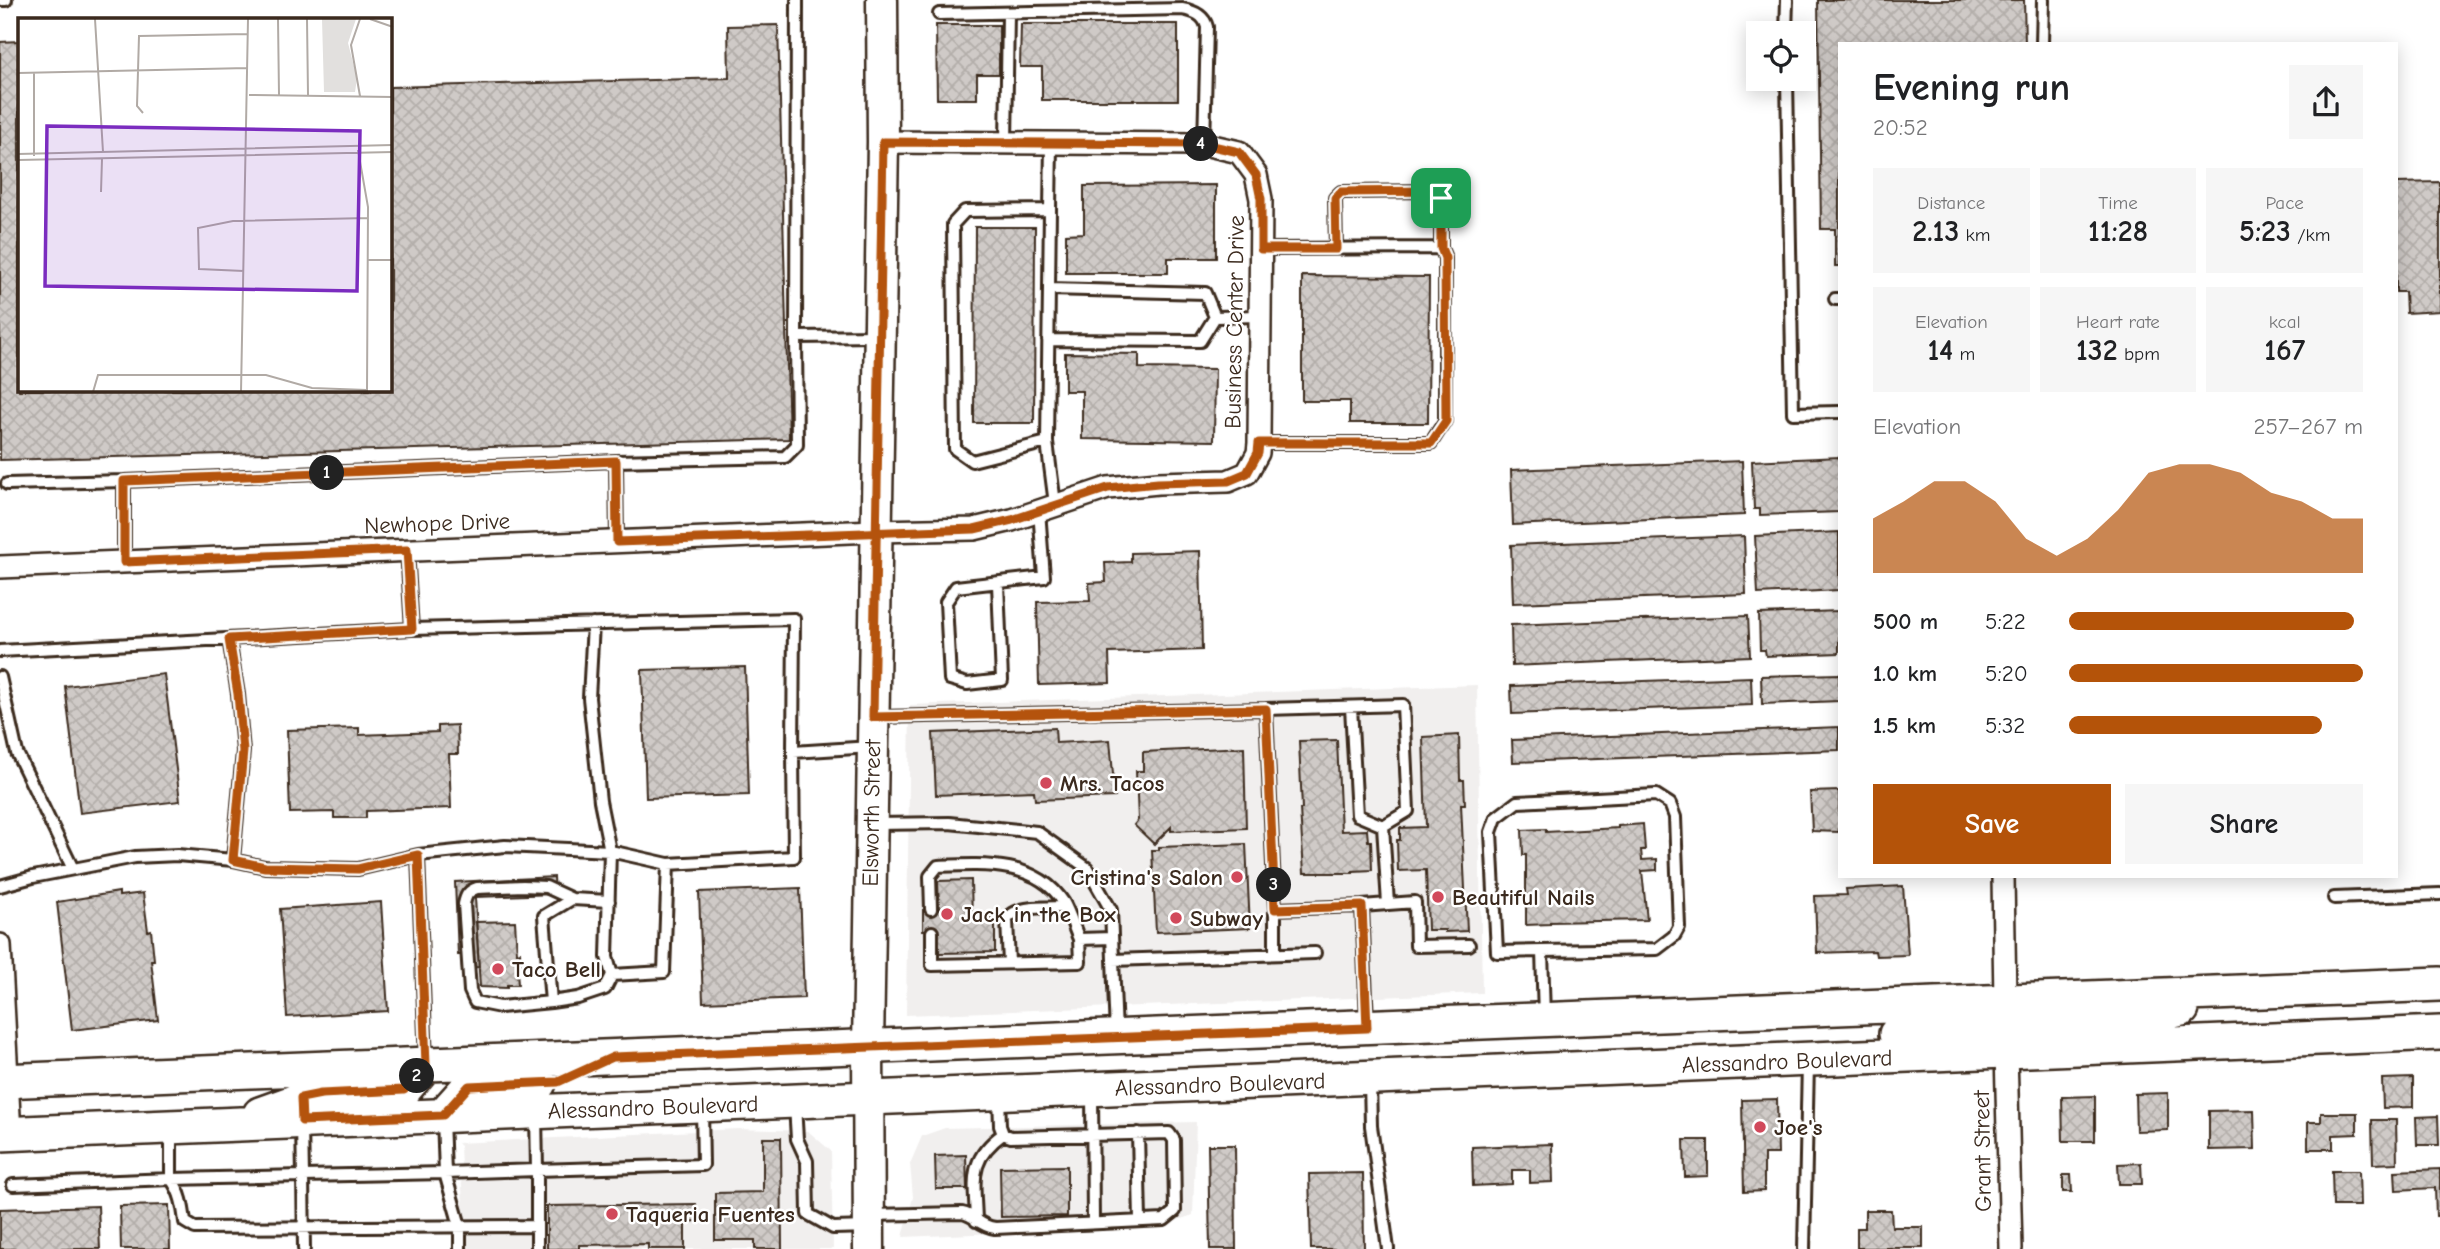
<!DOCTYPE html>
<meta charset="utf-8">
<style>
:root{--surface:#fff;--page:#f6f6f6;--text:#202124;--muted:#757577;--accent:#b45309}
body{margin:0;font-family:"Comic Neue",sans-serif;background:var(--page);color:var(--text);height:100vh;display:flex;flex-direction:column;font-size:26px;white-space:nowrap}
*{box-sizing:border-box;margin:0}
p{font-size:23px;color:var(--muted)}
.icon{flex:none;width:38px;height:38px;fill:none;stroke:currentColor;stroke-width:2;stroke-linecap:round;stroke-linejoin:round}
.map{position:relative;flex:1;overflow:hidden}
.drawer{position:absolute;left:1838px;top:42px;width:560px;height:836px;display:flex;flex-direction:column;background:var(--surface);border-radius:0px;box-shadow:0 4px 18px #0003}
.drawer>*{flex:none}
.tools{position:absolute;left:1746px;top:21px;display:grid;gap:14px}
.tools a{display:grid;place-items:center;width:70px;height:70px;border-radius:0px;background:var(--surface);box-shadow:0 4px 18px #0003;font-size:35px}
.pin{position:absolute;display:grid;place-items:center;width:60px;height:60px;color:#fff;margin:-30px;border-radius:14px;box-shadow:0 4px 10px #0006}
.km{position:absolute;width:35px;height:35px;margin:-18px;border-radius:50%;background:#222;color:#fff;font-size:19px;line-height:35px;text-align:center}
.round{display:grid;place-items:center;flex:none;width:74px;height:74px;border-radius:0px;background:var(--page)}
.head{display:flex;align-items:center;justify-content:space-between;height:119px;padding:0 35px}
h1{font-size:38px;font-weight:700;line-height:52px}
.figures{display:grid;grid-template-columns:repeat(3,1fr);gap:10px;height:119px;padding:7px 35px}
.figures div{display:grid;align-content:center;border-radius:0px;background:var(--page);text-align:center}
.figures b{font-size:30px;font-weight:700}
.figures small{font-size:19px;font-weight:400}
.figures p{font-size:19px}
.chart{height:196px;padding:14px 35px}
.chart p{display:flex;justify-content:space-between}
.chart svg{width:100%;height:126px;margin-top:7px;fill:var(--accent);opacity:.7}
.primary-button{display:flex;gap:14px;margin-top:auto;padding:14px 35px}
.primary-button a{flex:1;height:80px;border-radius:0px;background:var(--accent);color:#fff;font-size:28px;font-weight:700;line-height:80px;text-align:center}
.primary-button a+a{background:var(--page);color:var(--text)}
ul{padding:0 35px;list-style:none;font-size:23px}
li{display:grid;grid-template-columns:112px 84px 1fr;align-items:center;height:52px}
li i{height:18px;border-radius:9px;background:var(--accent)}
.map>svg:first-child{display:block}
</style>
<div class="map">
<svg width="2440" height="1249" viewBox="0 0 2440 1249">
<defs>
<pattern id="building-cross-hatch" width="8" height="8" patternUnits="userSpaceOnUse" patternTransform="scale(1.75)"><rect width="8" height="8" fill="#cfcac7"/><path d="M0 0l8 8M0 8l8-8" fill="none" stroke="#b3aeaa"/></pattern>
</defs>
<rect width="100%" height="100%" fill="#fff"/>
<filter id="ink" filterUnits="userSpaceOnUse"><feTurbulence type="fractalNoise" baseFrequency=".0143" numOctaves="2"/><feDisplacementMap in="SourceGraphic" scale="14" xChannelSelector="R" yChannelSelector="G"/><feConvolveMatrix kernelMatrix="1 2 1 2 8 2 1 2 1" color-interpolation-filters="sRGB"/></filter>
<g filter="url(#ink)">
<path fill="#f1efee" d="M1477,685L1482,993L906,1015L910,705Z
M1196,1122L1193,1215L1160,1226L903,1237L913,1197L910,1164L922,1136L945,1128Z
M737,1129L808,1131L831,1151L833,1249H465L460,1146L457,1143Z"/>
<path fill="url(#building-cross-hatch)" stroke="#3b2a1e" stroke-width="2" d="M1818,0H2024L2025,44H1839V266H1835V229H1821Z
M1021,24H1178V100H1042V67H1020Z
M778,25L789,439L0,460V42L19,41V390H390V87L729,78L728,26Z
M936,25H999V74H977V99H937Z
M2440,182V311L2406,313L2405,292H2396V183Z
M1216,185V258H1168V273H1066V234L1084,233V186Z
M975,227H1035L1034,423H974Z
M1302,276L1429,277L1428,423H1350V401H1302Z
M1065,353L1139,354V368L1215,369L1214,441L1082,439V391H1065Z
M1839,457V512L1760,515V509H1754L1752,461Z
M1742,461L1744,515L1513,525L1511,470Z
M1839,532V590L1758,594L1755,536Z
M1744,536L1746,594L1513,603L1511,545Z
M1200,551L1202,650L1109,653L1110,683L1039,685L1037,602L1090,601L1089,583L1106,582L1105,563L1131,562V553Z
M1839,611V653L1766,656L1765,650H1760L1759,614Z
M1748,616L1750,656L1512,666L1511,625Z
M745,667L749,795L646,798L642,670Z
M164,674L180,801L80,813L65,686Z
M1839,674V701L1762,704L1761,676Z
M1751,677L1752,705L1512,714L1511,686Z
M457,725L458,754H449L451,808L366,811V818H334V812L290,813L287,730L359,728V735L438,732V726Z
M1839,727V750L1513,762L1512,740Z
M1055,728L1056,743L1110,740L1115,797L1035,800L1034,791L936,795L933,733Z
M1459,735L1460,780H1464L1465,804H1461L1467,931L1445,932V930H1428L1426,870L1398,871L1397,840H1400V828L1426,827L1423,737Z
M1337,740L1341,831L1367,830L1368,841H1371L1372,870L1353,871V873H1304L1300,809H1302L1299,741Z
M1244,747L1246,828L1171,831V827L1154,844L1134,825L1138,820L1136,771H1143V752Z
M1839,791V832L1812,831L1810,792Z
M1643,824L1645,850H1641L1642,860L1657,859V870L1642,871L1647,920L1550,922V924L1526,925V855H1523L1522,830L1546,829V832L1618,828V826Z
M1246,844L1250,928L1156,932L1152,850H1159V847Z
M554,877L555,894L475,897L479,967L462,968L461,955H458L455,882Z
M971,880L972,919L995,918V952L938,953V930H923V910L939,909L938,881Z
M1903,886L1908,955L1876,956L1875,951L1817,953L1815,896L1847,895L1846,889Z
M800,888L804,998L703,1002L699,892Z
M119,892V896L143,893L148,931L151,930L154,960H151L158,1020L72,1030L57,902Z
M381,902L388,1011L287,1017L280,909Z
M515,921L517,953L520,952L521,969H517L518,985H507V988L480,987L476,922Z
M2413,1078V1107L2383,1108L2382,1079Z
M2168,1093V1130L2136,1131L2135,1094Z
M2095,1096V1141H2063L2062,1097Z
M1777,1099L1778,1154H1764V1191L1744,1192L1742,1100Z
M2254,1110L2255,1149L2209,1150V1111Z
M2321,1113H2357V1134L2333,1135V1149H2308V1122H2321Z
M2438,1116L2439,1145H2417L2416,1117Z
M2372,1120H2396L2397,1163L2373,1164Z
M763,1138H781L782,1249H755V1240H715V1193L763,1192Z
M1684,1140H1708V1176L1685,1177Z
M1552,1144L1553,1182L1530,1183V1170H1512V1184L1473,1186L1472,1147Z
M1208,1145H1235L1236,1249H1210Z
M966,1155L967,1189H936L935,1156Z
M2141,1163L2142,1184H2119L2118,1164Z
M1067,1166V1216L1001,1217L1000,1167Z
M2440,1169V1216H2436L2435,1188L2396,1190L2395,1171Z
M2332,1171H2359L2360,1206H2333Z
M1363,1173L1364,1249H1311L1309,1174Z
M2063,1175H2071L2072,1192H2063Z
M696,1204L697,1221L685,1222V1249H648V1244L579,1245V1249H547V1206Z
M169,1205L170,1249H121L120,1206Z
M98,1206L100,1249H0V1209Z
M1865,1210H1891L1892,1227H1923V1248H1857V1228H1865Z"/>
<g fill="none" stroke-linecap="round" stroke-linejoin="round">
<defs>
<path id="lane" d="M0,0H6
M797,0L796,337L877,336
M939,14L1182,9C1194,11 1204,15 1207,27L1204,144
M1786,33L1787,0
M2042,44L2043,0
M1787,79L1793,413L1839,412
M1006,143L1008,13
M1051,143L1050,210L965,211L953,224L955,449L972,461L1047,442L1055,504
M1336,249L1335,198L1341,192L1435,191L1441,198V248
M1049,289L1205,293L1215,317
M1835,299H1839
M1048,340L1200,341L1215,317L1260,316
M1047,442L1050,210
M1259,443H1431L1445,421V258L1441,248L1261,249
M7,484L124,481
M617,542L616,461L785,457L797,445L796,337
M407,550L412,629
M124,562V481L616,461
M998,584L1002,680L967,684L950,679L946,602L956,587L1044,577L1039,510
M593,624L589,698L600,801L610,851L607,957L612,975L664,972L668,864
M229,639L238,694L243,751L233,860
M0,651L412,629L794,619L793,752
M0,677L17,753L73,869
M1351,707L1357,815L1383,826
M1266,709L1403,705L1408,811L1383,826L1388,904L1362,906
M877,717L1266,709L1275,909L1362,906L1367,1021
M875,824L949,823L1037,832L1087,868L1111,910L1116,1034
M0,886L33,877L135,857L177,855L233,860L265,867L358,869L418,855
M2334,898L2440,894
M609,901L572,899L544,916L551,1002L578,998L605,989L612,975
M1388,904L1415,902L1416,946L1469,945
M931,909L930,876L938,866C982,864 1037,860 1064,903C1070,914 1074,928 1079,939
M1275,909V954
M932,932V965L1080,962L1079,939L1112,938
M1542,951L1657,949L1674,936L1679,927L1675,817L1670,804L1656,795L1517,802L1496,818L1491,832L1497,952L1542,951L1544,1017
M1113,960L1315,953
M1009,963L1007,920C1015,904 1049,908 1065,907
M551,1002L500,1007L475,1002L470,991L464,904C466,895 468,891 477,888L523,886L546,887L572,899
M426,1062L418,855L505,846L610,851L668,864L794,857L793,752L871,747
M1370,1081L1371,1126L1388,1249
M1092,1091L1093,1223
M795,1105L797,1139L807,1161L808,1214L833,1228L869,1227
M1138,1133L1140,1221
M171,1179C181,1192 183,1206 185,1222L195,1228L537,1226
M171,1179L303,1176L302,1125
M13,1185L171,1179V1130
M870,1215L962,1213C977,1216 977,1225 995,1228L1164,1220L1175,1211L1174,1140L1169,1133L1011,1137L1003,1134L1000,1126L999,1095
M976,1221C975,1181 967,1160 1003,1134
M304,1249L303,1176L445,1173L443,1118
M460,1249V1226L445,1173L537,1170L536,1114
M537,1249V1170L703,1165L702,1108
M1804,1249L1808,1063"/>
<path id="street" d="M0,567L875,531L974,529L1012,520L1108,488L1158,483L1228,481L1247,473L1258,453L1259,443L1261,199L1256,175L1239,152L1204,144L883,142
M2003,877L2005,1001
M0,945L10,1134
M2006,1052L2011,1249"/>
<path id="secondary" d="M869,1249L868,1047L883,142L882,0"/>
<path id="primary" d="M1896,1034L1976,1030L1998,1017L2005,1001
M2006,1052L2013,1033L2030,1022L2135,1020L2182,1009
M0,1081L2440,984
M260,1114L313,1095L404,1090L426,1064
M443,1115L469,1086L539,1083
M0,1134L2440,1033"/>
</defs>
<use href="#lane" stroke="#3b2a1e" stroke-width="16"/>
<use href="#street" stroke="#3b2a1e" stroke-width="26"/>
<use href="#secondary" stroke="#3b2a1e" stroke-width="35"/>
<use href="#primary" stroke="#3b2a1e" stroke-width="38"/>
<use href="#lane" stroke="#fff" stroke-width="10"/>
<use href="#street" stroke="#fff" stroke-width="21"/>
<use href="#secondary" stroke="#fff" stroke-width="30"/>
<use href="#primary" stroke="#fff" stroke-width="33"/>
</g>
</g>
<g fill="none" stroke-linecap="round" stroke-linejoin="round" filter="url(#ink)">
<defs>
<path id="route" d="M1441,198V248L1445,258L1446,421L1431,443H1259L1258,453L1247,473L1228,481L1158,483L1108,488L1012,520L974,529L617,542L616,461L124,481V562L407,550L412,629L229,639L238,694L243,751L233,860L265,867L358,869L418,855L426,1065L404,1090L321,1094L301,1098L302,1121L443,1115L469,1086L558,1082L613,1057L1367,1028L1362,906L1275,909L1266,709L873,717L883,142L1204,144L1239,152L1256,175L1261,199V249H1336L1335,198L1341,192L1436,191L1441,198"/>
</defs>
<use href="#route" stroke="#fff" stroke-width="14"/>
<use href="#route" stroke="#b45309" stroke-width="9"/>
</g>
<g fill="#d1495b" stroke="#fff" stroke-width="2.5">
<circle cx="1046" cy="783" r="7"/>
<circle cx="1237" cy="877" r="7"/>
<circle cx="1438" cy="897" r="7"/>
<circle cx="947" cy="914" r="7"/>
<circle cx="1176" cy="918" r="7"/>
<circle cx="498" cy="969" r="7"/>
<circle cx="1760" cy="1127" r="7"/>
<circle cx="612" cy="1214" r="7"/>
</g>
<g text-anchor="middle" stroke-width="5" stroke-linejoin="round" paint-order="stroke">
<g font-size="23" fill="#3b2a1e" stroke="#fff">
<text transform="translate(1234 322) rotate(-89)" y="8">Business Center Drive</text>
<text transform="translate(437 523) rotate(-2)" y="8">Newhope Drive</text>
<text transform="translate(871 813) rotate(-89)" y="8">Elsworth Street</text>
<text transform="translate(1787 1061) rotate(-2)" y="8">Alessandro Boulevard</text>
<text transform="translate(1220 1084) rotate(-2)" y="8">Alessandro Boulevard</text>
<text transform="translate(653 1107) rotate(-2)" y="8">Alessandro Boulevard</text>
<text transform="translate(1982 1151) rotate(-91)" y="8">Grant Street</text>
</g>
<g font-size="23" font-weight="bold" fill="#3b2a1e" stroke="#fff" text-anchor="start">
<text x="1060" y="791">Mrs. Tacos</text>
<text x="1223" y="885" text-anchor="end">Cristina's Salon</text>
<text x="1452" y="905">Beautiful Nails</text>
<text x="961" y="922">Jack in the Box</text>
<text x="1190" y="926">Subway</text>
<text x="512" y="977">Taco Bell</text>
<text x="1774" y="1135">Joe's</text>
<text x="626" y="1222">Taqueria Fuentes</text>
</g>
</g>
<g transform="translate(18 18)">
<rect width="374" height="374" fill="#fff"/>
<path d="M304,1H338L330,25L339,60L337,74H306Z" fill="#e2e0de"/>
<path fill="none" stroke="#b1aaa5" stroke-width="2" d="M77,1L85,134M260,1L261,77M289,1L290,77M342,1L333,27L342,78M352,1L375,9M0,55L230,50M16,55V138M231,77L375,79M125,95L119,88L121,18L230,16M340,132L350,189L349,374M0,136L375,127M0,142L375,134M83,174L84,141M350,242H375M226,253L181,251L180,210L215,203L350,200M75,374L80,357H248L294,370L349,372M223,374L230,1"/>
<path fill="#7b2cbf" fill-opacity="0.15" stroke="#7b2cbf" stroke-width="3.5" d="M29,108L342,113L339,273L27,268Z"/>
<rect width="374" height="374" fill="none" stroke="#3b2a1e" stroke-width="3.5"/>
</g>
</svg>
<div class="tools">
<a><svg class="icon" aria-label="locate" viewBox="0 0 24 24"><circle cx="12" cy="12" r="6"/><path d="M12 2v4M12 18v4M2 12h4M18 12h4"/></svg></a>
</div>
<div class="pin" style="left:1441px;top:198px;background:#1e9e55"><svg class="icon" aria-label="arrive" viewBox="0 0 24 24"><path d="M6 21V4h12l-3 4 3 4H6"/></svg></div>
<b class="km" style="left:327px;top:473px">1</b>
<b class="km" style="left:417px;top:1076px">2</b>
<b class="km" style="left:1274px;top:885px">3</b>
<b class="km" style="left:1201px;top:144px">4</b>
<section class="drawer">
<div class="head"><div><h1>Evening run</h1><p>20:52</p></div><a class="round"><svg class="icon" aria-label="share" viewBox="0 0 24 24"><path d="M12 15V3M7 8l5-5 5 5M5 13v7h14v-7"/></svg></a></div>
<div class="figures">
<div><p>Distance</p><b>2.13<small> km</small></b></div>
<div><p>Time</p><b>11:28</b></div>
<div><p>Pace</p><b>5:23<small> /km</small></b></div>
</div>
<div class="figures">
<div><p>Elevation</p><b>14<small> m</small></b></div>
<div><p>Heart rate</p><b>132<small> bpm</small></b></div>
<div><p>kcal</p><b>167</b></div>
</div>
<div class="chart"><p><span>Elevation</span>257–267 m</p>
<svg viewBox="0 0 160 44" preserveAspectRatio="none"><path d="M0 44V25L10 19L20 12L30 12L40 19L50 32L60 38L70 32L80 22L90 9L100 6L110 6L120 9L130 16L140 19L150 25L160 25V44z"/></svg>
</div>
<ul>
<li><b>500 m</b>5:22<i style="width:97%"></i></li>
<li><b>1.0 km</b>5:20<i style="width:100%"></i></li>
<li><b>1.5 km</b>5:32<i style="width:86%"></i></li>
</ul>
<div class="primary-button"><a>Save</a><a>Share</a></div>
</section>
</div>
